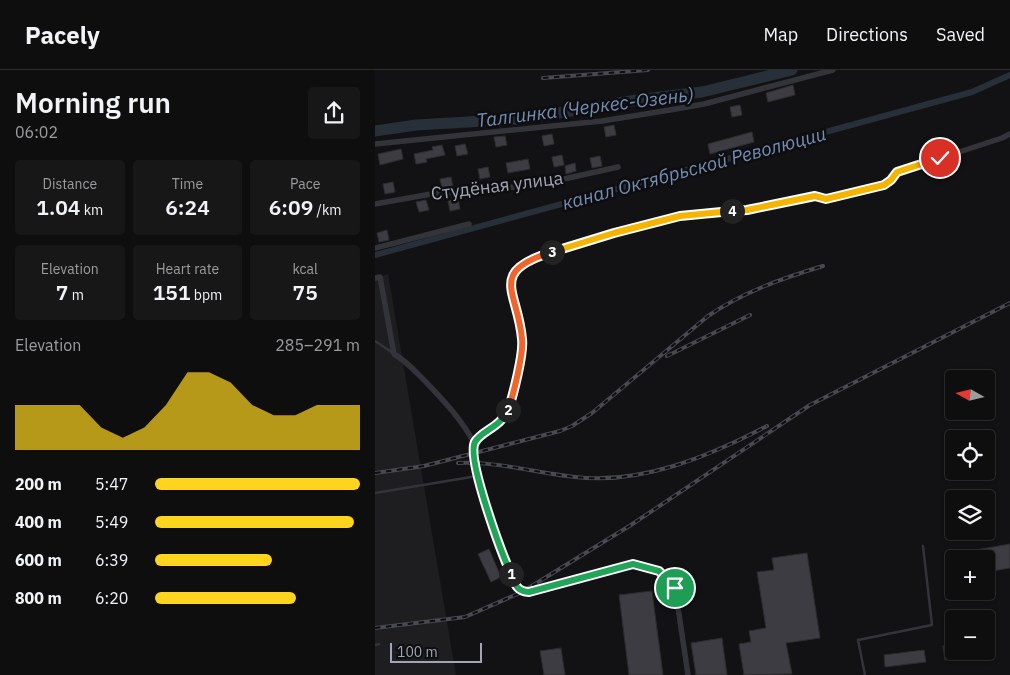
<!DOCTYPE html>
<meta charset="utf-8">
<style>
:root{--surface:#0e0e0f;--page:#171718;--text:#f1f3f6;--muted:#9b9c9e;--line:#2e2e2f;--accent:#ffd41f}
body{margin:0;font-family:"IBM Plex Sans",sans-serif;background:var(--page);color:var(--text);height:100vh;display:flex;flex-direction:column;font-size:19px;white-space:nowrap}
*{box-sizing:border-box;margin:0}
p{font-size:16px;color:var(--muted)}
.icon{flex:none;width:28px;height:28px;fill:none;stroke:currentColor;stroke-width:2;stroke-linecap:round;stroke-linejoin:round}
.map{position:relative;flex:1;overflow:hidden}
.panel{display:flex;flex-direction:column;background:var(--surface);width:375px}
.panel>*{flex:none}
.needle{width:32px;rotate:278deg}
.fabs{position:absolute;left:570px;top:300px;display:grid;gap:10px}
.fabs a{display:grid;place-items:center;width:50px;height:50px;border-radius:5px;background:var(--surface);box-shadow:0 1px 4px #0004,0 0 0 1px var(--line);font-size:25px}
.scale{position:absolute;left:15px;bottom:12px;width:92px;box-sizing:border-box;padding-left:5px;border:2px solid #a2a5b6;border-top:0;font-size:14px;line-height:18px;white-space:nowrap;color:#a2a5b6;-webkit-text-stroke:4px #0e0d0f;paint-order:stroke}
.pin{position:absolute;display:grid;place-items:center;width:42px;height:42px;color:#fff;margin:-21px;border:2px solid #fff;border-radius:50%;box-shadow:0 1px 5px #0007}
.km{position:absolute;width:25px;height:25px;margin:-12px;border-radius:50%;background:#222;color:#fff;font-size:14px;line-height:25px;text-align:center}
.round{display:grid;place-items:center;flex:none;width:52px;height:52px;border-radius:5px;background:var(--page)}
.summary{display:flex;align-items:center;justify-content:space-between;height:85px;padding:0 15px}
h1{font-size:28px;font-weight:600;line-height:38px}
.metrics{display:grid;grid-template-columns:repeat(3,1fr);gap:8px;height:85px;padding:5px 15px}
.metrics div{display:grid;align-content:center;border-radius:5px;background:var(--page);text-align:center}
.metrics b{font-size:21px;font-weight:600}
.metrics small{font-size:14px;font-weight:400}
.metrics p{font-size:14px}
.chart{height:140px;padding:10px 15px}
.chart p{display:flex;justify-content:space-between}
.chart svg{width:100%;height:90px;margin-top:5px;fill:var(--accent);opacity:.7}
ul{padding:0 15px;list-style:none;font-size:16px}
li{display:grid;grid-template-columns:80px 60px 1fr;align-items:center;height:38px}
li i{height:12px;border-radius:6px;background:var(--accent)}
header{display:flex;align-items:center;gap:30px;box-sizing:border-box;height:70px;padding:0 25px;background:var(--surface);border-bottom:1px solid var(--line)}
header strong{font-size:24px}
nav{display:flex;gap:28px;margin-inline-start:auto;font-size:18px}
main{display:flex;flex:1;min-height:0}
.map>svg:first-child{display:block}
</style>
<header>
<strong>Pacely</strong>
<nav><a>Map</a><a>Directions</a><a>Saved</a></nav>
</header>
<main>
<section class="panel">
<div class="summary"><div><h1>Morning run</h1><p>06:02</p></div><a class="round"><svg class="icon" aria-label="share" viewBox="0 0 24 24"><path d="M12 15V3M7 8l5-5 5 5M5 13v7h14v-7"/></svg></a></div>
<div class="metrics">
<div><p>Distance</p><b>1.04<small> km</small></b></div>
<div><p>Time</p><b>6:24</b></div>
<div><p>Pace</p><b>6:09<small> /km</small></b></div>
</div>
<div class="metrics">
<div><p>Elevation</p><b>7<small> m</small></b></div>
<div><p>Heart rate</p><b>151<small> bpm</small></b></div>
<div><p>kcal</p><b>75</b></div>
</div>
<div class="chart"><p><span>Elevation</span>285–291 m</p>
<svg viewBox="0 0 160 44" preserveAspectRatio="none"><path d="M0 44V22L10 22L20 22L30 22L40 33L50 38L60 33L70 22L80 6L90 6L100 11L110 22L120 27L130 27L140 22L150 22L160 22V44z"/></svg>
</div>
<ul>
<li><b>200 m</b>5:47<i style="width:100%"></i></li>
<li><b>400 m</b>5:49<i style="width:97%"></i></li>
<li><b>600 m</b>6:39<i style="width:57%"></i></li>
<li><b>800 m</b>6:20<i style="width:69%"></i></li>
</ul>
</section>
<div class="map">
<svg width="635" height="605" viewBox="0 0 635 605">
<rect width="100%" height="100%" fill="#121214"/>
<path fill="#1e1e21" d="M13,204L81,605H0V208Z"/>
<g fill="none" stroke-linecap="round" stroke-linejoin="round">
<path stroke="#272f39" stroke-width="6" d="M0,185L597,22L635,5"/>
<path stroke="#272f39" stroke-width="11" d="M0,61L41,55L143,49L165,46L268,29L327,22L417,0"/>
</g>
<path fill="#3c3c42" stroke="#2d2c30" d="M418,15L420,25L393,32L391,23Z
M365,35L367,45L357,47L355,37Z
M239,55L241,65L231,67L229,57Z
M377,62L379,72L335,84L333,74Z
M177,64L179,74L169,76L167,66Z
M130,66L132,75L121,77L119,67Z
M90,74L93,84L82,86L80,76Z
M67,75L70,85L51,89L52,92L41,94L39,84L58,80L57,77Z
M26,79L28,89L5,95L3,84Z
M187,85L189,95L179,97L177,87Z
M225,86L227,96L217,98L215,88Z
M153,89L155,99L133,103L131,93Z
M200,93L201,101L191,104L190,96Z
M113,97L115,107L105,109L103,99Z
M76,107L78,117L67,118L65,109Z
M18,112L20,122L10,124L8,114Z
M83,129L85,139L75,141L73,131Z
M51,130L54,140L44,142L41,132Z
M12,160L14,170L4,172L2,163Z
M635,474V498L611,502V489H585L584,483Z
M114,479L126,507L116,512L103,484Z
M432,483L445,568L411,573L417,604L369,605L364,574L376,572L374,561L391,558L382,502L399,500L397,488Z
M611,511H614L616,526L592,530L591,521H611Z
M277,521L288,605H254L244,525Z
M347,568L352,605H321L316,573Z
M579,575V581H603L604,586L570,590L568,576Z
M186,578L190,605H169L165,581Z
M549,580L551,592L510,597L509,585Z"/>
<g fill="none" stroke-linecap="round" stroke-linejoin="round">
<path stroke="#33333a" stroke-width="2.5" d="M0,271L18,283
M0,423L102,406
M0,575L4,574
M490,605L483,570L557,555L548,476"/>
<path stroke="#33333a" stroke-width="5.5" d="M0,74L227,51L295,40L329,34L458,0
M0,134L56,124L162,115L243,97
M0,178L94,154
M0,208L5,207L19,284C31,291 38,299 48,309C67,329 86,348 99,373
M313,605L300,517L284,501L258,494L154,522C149,522 144,521 141,516C132,503 127,481 122,466C112,435 99,406 99,373L103,368L124,353L132,343L137,330L148,270L136,213L138,204L143,196L171,184L239,163L305,146L373,140L440,126L451,129L509,115L516,110L523,102L627,68L635,64"/>
<defs>
<path id="rail" d="M168,8L273,0
M292,286L375,245
M83,393C122,391 161,403 200,407C266,415 335,386 392,356
M0,403L49,396L185,361L197,356L217,343L333,246C368,222 408,208 448,196
M0,558L90,547L147,522L256,455L435,335L635,233"/>
</defs>
<use href="#rail" stroke="#484951" stroke-width="4"/>
<use href="#rail" stroke="#0e0d0f" stroke-width="2" stroke-dasharray="5.5" stroke-linecap="butt"/>
</g>
<g fill="none" stroke-linecap="round" stroke-linejoin="round">
<defs>
<path id="split-1" d="M136,504C140,514 142,522 154,522L258,494L284,501L300,518"/>
<path id="split-2" d="M133,340C126,357 106,361 100,372C91,388 127,484 136,504"/>
<path id="split-3" d="M133,340C138,326 149,283 147,269C143,221 112,202 177,182"/>
<path id="split-4" d="M177,182L239,163L305,146L357,141"/>
<path id="split-5" d="M357,141L372,140L440,126L451,129L509,115L516,110L522,102L565,88"/>
</defs>
<use href="#split-1" stroke="#fff" stroke-width="10"/>
<use href="#split-2" stroke="#fff" stroke-width="10"/>
<use href="#split-3" stroke="#fff" stroke-width="10"/>
<use href="#split-4" stroke="#fff" stroke-width="10"/>
<use href="#split-5" stroke="#fff" stroke-width="10"/>
<use href="#split-1" stroke="#22a559" stroke-width="6"/>
<use href="#split-2" stroke="#22a559" stroke-width="6"/>
<use href="#split-3" stroke="#f0652b" stroke-width="6"/>
<use href="#split-4" stroke="#f5b400" stroke-width="6"/>
<use href="#split-5" stroke="#f5b400" stroke-width="6"/>
</g>
<g text-anchor="middle" stroke-width="5" stroke-linejoin="round" paint-order="stroke">
<g font-size="18" fill="#a2a5b6" stroke="#0e0d0f">
<text transform="translate(122 116) rotate(-7)" y="6">Студёная улица</text>
</g>
<g font-size="19" font-style="italic" fill="#758eb5" stroke="#0e0d0f">
<text transform="translate(210 37) rotate(-7)" y="7">Талгинка (Черкес-Озень)</text>
<text transform="translate(319 98) rotate(-15)" y="7">канал Октябрьской Революции</text>
</g>
</g>
</svg>
<div class="fabs">
<a><svg class="needle" viewBox="-14 -14 28 28"><path d="M0-13l5 13h-10z" fill="#e53935"/><path d="M0 13l5-13h-10z" fill="#9b9c9e"/></svg></a>
<a><svg class="icon" aria-label="locate" viewBox="0 0 24 24"><circle cx="12" cy="12" r="6"/><path d="M12 2v4M12 18v4M2 12h4M18 12h4"/></svg></a>
<a><svg class="icon" aria-label="layers" viewBox="0 0 24 24"><path d="M12 4l9 5-9 5-9-5zM3 14l9 5 9-5"/></svg></a>
<a>+</a>
<a>−</a>
</div>
<div class="scale">100 m</div>
<div class="pin" style="left:300px;top:518px;background:#1e9e55"><svg class="icon" aria-label="arrive" viewBox="0 0 24 24"><path d="M6 21V4h12l-3 4 3 4H6"/></svg></div>
<div class="pin" style="left:565px;top:88px;background:#d93025"><svg class="icon" aria-label="check" viewBox="0 0 24 24"><path d="M5 12l5 5 9-10"/></svg></div>
<b class="km" style="left:136px;top:504px">1</b>
<b class="km" style="left:133px;top:340px">2</b>
<b class="km" style="left:177px;top:182px">3</b>
<b class="km" style="left:357px;top:141px">4</b>
</div>
</main>
